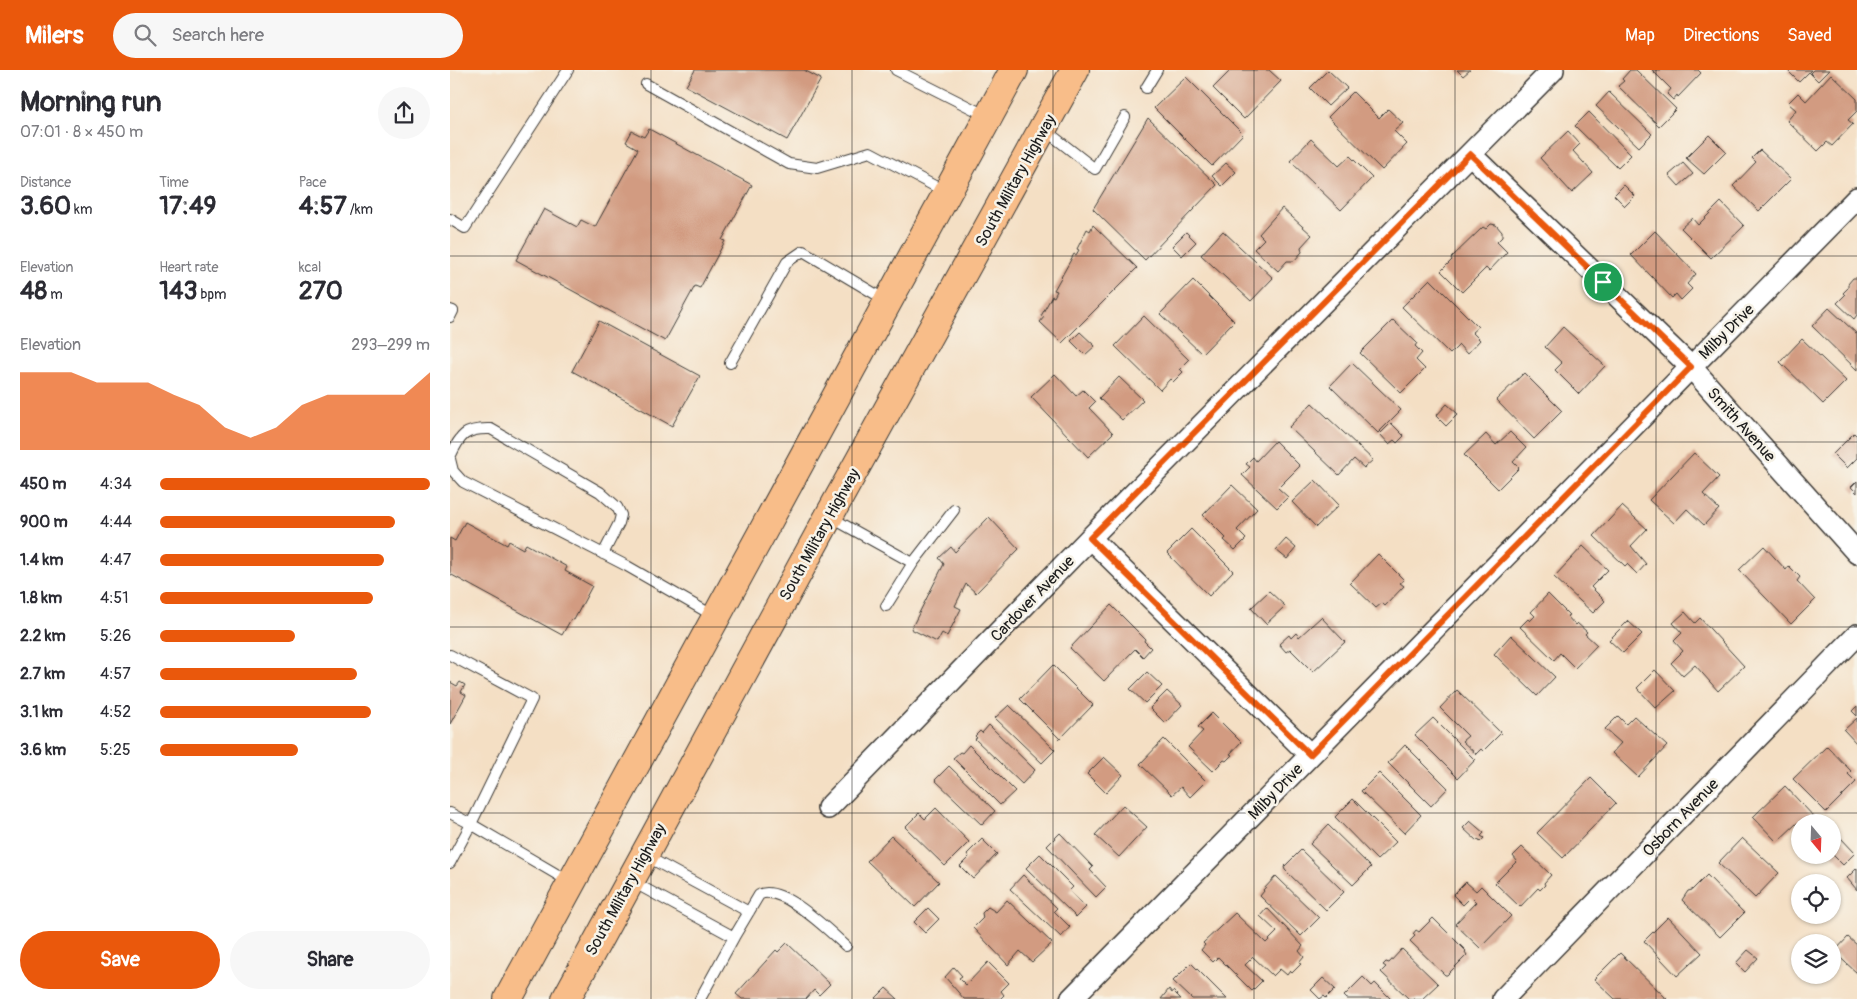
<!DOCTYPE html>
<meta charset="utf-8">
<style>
:root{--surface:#fff;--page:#f7f7f7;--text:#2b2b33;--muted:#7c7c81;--accent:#ea580c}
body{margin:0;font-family:Pangolin,sans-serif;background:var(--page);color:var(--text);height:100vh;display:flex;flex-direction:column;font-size:19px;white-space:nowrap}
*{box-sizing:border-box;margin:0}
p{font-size:16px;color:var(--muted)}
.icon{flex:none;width:28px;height:28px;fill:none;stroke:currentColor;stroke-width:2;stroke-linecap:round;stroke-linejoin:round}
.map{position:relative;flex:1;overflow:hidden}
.panel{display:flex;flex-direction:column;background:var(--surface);width:450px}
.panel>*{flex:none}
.needle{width:32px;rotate:161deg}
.buttons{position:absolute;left:1341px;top:744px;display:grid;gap:10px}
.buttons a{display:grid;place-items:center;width:50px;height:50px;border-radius:50%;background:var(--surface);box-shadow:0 1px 4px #0004;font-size:25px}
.pin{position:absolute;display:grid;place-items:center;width:42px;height:42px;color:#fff;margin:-21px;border:2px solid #fff;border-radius:50%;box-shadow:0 1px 5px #0007}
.round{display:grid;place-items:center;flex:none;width:52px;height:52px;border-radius:26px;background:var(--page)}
.summary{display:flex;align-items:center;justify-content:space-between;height:85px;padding:0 20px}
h1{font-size:28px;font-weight:700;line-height:38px}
.stats{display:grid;grid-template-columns:repeat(3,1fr);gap:8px;height:85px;padding:5px 20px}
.stats div{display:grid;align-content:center}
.stats b{font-size:25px;font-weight:700}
.stats small{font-size:14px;font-weight:400}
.stats p{font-size:14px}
.chart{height:140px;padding:10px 20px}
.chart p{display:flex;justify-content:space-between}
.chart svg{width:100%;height:90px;margin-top:5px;fill:var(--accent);opacity:.7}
.button{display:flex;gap:10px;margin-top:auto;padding:10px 20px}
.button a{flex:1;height:58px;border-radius:30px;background:var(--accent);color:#fff;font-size:20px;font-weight:700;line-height:58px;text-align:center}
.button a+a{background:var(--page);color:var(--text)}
ul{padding:0 20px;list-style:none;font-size:16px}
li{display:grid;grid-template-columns:80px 60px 1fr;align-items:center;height:38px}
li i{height:12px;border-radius:6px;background:var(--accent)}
header{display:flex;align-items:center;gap:30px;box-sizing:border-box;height:70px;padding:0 25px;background:var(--accent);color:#fff}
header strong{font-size:24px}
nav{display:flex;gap:28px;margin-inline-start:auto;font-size:18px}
.search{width:350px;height:45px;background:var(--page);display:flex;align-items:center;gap:12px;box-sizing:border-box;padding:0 18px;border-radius:28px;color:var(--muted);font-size:19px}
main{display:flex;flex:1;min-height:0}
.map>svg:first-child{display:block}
</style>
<header>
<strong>Milers</strong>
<div class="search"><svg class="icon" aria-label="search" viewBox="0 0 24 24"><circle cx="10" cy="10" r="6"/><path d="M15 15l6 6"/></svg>Search here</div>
<nav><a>Map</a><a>Directions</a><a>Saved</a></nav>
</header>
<main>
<section class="panel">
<div class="summary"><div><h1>Morning run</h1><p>07:01 · 8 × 450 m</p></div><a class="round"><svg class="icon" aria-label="share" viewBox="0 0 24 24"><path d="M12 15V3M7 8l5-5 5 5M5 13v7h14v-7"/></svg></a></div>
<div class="stats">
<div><p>Distance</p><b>3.60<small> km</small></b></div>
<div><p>Time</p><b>17:49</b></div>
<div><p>Pace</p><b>4:57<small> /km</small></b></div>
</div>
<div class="stats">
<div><p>Elevation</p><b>48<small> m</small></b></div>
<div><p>Heart rate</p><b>143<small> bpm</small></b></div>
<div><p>kcal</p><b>270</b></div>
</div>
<div class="chart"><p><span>Elevation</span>293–299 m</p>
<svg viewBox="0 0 160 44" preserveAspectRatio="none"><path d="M0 44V6L10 6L20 6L30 11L40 11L50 11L60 17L70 22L80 33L90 38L100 33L110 22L120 17L130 17L140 17L150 17L160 6V44z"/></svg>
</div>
<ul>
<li><b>450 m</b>4:34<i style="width:100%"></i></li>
<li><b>900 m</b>4:44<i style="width:87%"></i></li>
<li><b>1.4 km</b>4:47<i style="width:83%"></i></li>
<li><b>1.8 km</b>4:51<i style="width:79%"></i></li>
<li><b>2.2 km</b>5:26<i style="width:50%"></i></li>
<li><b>2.7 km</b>4:57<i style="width:73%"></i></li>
<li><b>3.1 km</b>4:52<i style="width:78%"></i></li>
<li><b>3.6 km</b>5:25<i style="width:51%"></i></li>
</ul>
<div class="button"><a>Save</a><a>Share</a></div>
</section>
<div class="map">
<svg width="1407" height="929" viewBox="0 0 1407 929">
<rect width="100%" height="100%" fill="#f7f3e8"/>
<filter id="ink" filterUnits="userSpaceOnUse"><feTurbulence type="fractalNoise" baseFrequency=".02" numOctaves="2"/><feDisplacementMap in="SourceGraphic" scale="10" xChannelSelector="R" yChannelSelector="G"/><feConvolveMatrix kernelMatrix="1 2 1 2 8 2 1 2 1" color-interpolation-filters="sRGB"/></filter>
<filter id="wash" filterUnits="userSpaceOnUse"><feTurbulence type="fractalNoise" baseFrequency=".0096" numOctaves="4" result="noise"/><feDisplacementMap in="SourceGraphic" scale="20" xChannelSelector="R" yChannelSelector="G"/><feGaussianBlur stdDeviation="1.12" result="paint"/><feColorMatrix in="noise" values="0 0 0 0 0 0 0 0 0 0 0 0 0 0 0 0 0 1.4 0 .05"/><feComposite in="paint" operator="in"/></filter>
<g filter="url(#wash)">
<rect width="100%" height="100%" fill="#f4dfc4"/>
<g id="blocks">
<path fill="#d29b81" d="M245,0H354L371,9L337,70L236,16Z
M781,0H819L831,11L794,49L763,18Z
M878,0L897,18L878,36L860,18Z
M1007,0H1020L1013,6Z
M1180,0H1186L1226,39L1209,56L1168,16L1174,11L1172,9Z
M1202,0H1248L1251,3L1228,27L1227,25L1223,30L1217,24L1221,19Z
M1337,0H1361L1349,12Z
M1363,0H1379L1368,11L1360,3Z
M1381,4L1407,29V41L1398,50L1403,54L1382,76L1377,72L1368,81L1337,51L1346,40L1338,33L1348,23L1356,31Z
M736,7L793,64L762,96L704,38Z
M903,22L929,48L938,39L953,53L944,61L957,74L932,100L878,47Z
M1159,22L1202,64L1189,77L1146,36Z
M1139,42L1181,85L1168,98L1125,56Z
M698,48L767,115L695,190L643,139Z
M199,59L302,115L272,170L275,171L250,218L245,216L215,271L66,190L94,139L127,157L131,150L145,157L188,79L176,72L182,61L194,67Z
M1118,61L1130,74L1123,81L1143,103L1122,123L1090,88Z
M1259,65L1276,82L1254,104L1236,88Z
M861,69L889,96L900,86L922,108L891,140L840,91Z
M1310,80L1341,109L1309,141L1283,116L1306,92L1302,88Z
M776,93L786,102L772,116L762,106Z
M1233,93L1243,104L1229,116L1219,105Z
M1174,115L1185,126L1175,136L1164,125Z
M1271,132L1294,156L1261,188L1231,158L1242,148L1248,155Z
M832,138L862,165L851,177L852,182L844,191H837L828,201L804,179L814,169L809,164Z
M1041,154L1046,155L1052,162V167L1047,172L1057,182L1039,201L1036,198L1012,222L991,201L1002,190L1001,188L1033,157L1036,159Z
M643,155L687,198L612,273L590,252L594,247L591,246L602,226L604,227L607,221L604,220L624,184L626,185L629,180L627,179L637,159L640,161Z
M773,161L823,208L801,231L751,185Z
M1205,161L1246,204L1237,214L1242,219L1231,230L1226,224L1222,228L1181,185Z
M736,162L746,172L732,186L722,176Z
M1403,208H1407V245L1404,249L1387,233L1395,225L1393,223L1398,218V214Z
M980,209L1028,257L1022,262L1030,270L1017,284L1009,275L1000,284L952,237Z
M743,210L784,251L752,284L710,244Z
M1379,238L1407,264V300L1362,256Z
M694,246L739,290L730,299L733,302L723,312L720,309L710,320L665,276Z
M943,250L967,273L965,276L972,283L966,290L975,299L951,323L910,283Z
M149,251L250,306L222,356L122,301Z
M1113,257L1155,296L1129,324L1105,300L1112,293L1095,277Z
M630,262L645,276L635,285L621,271Z
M1352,269L1396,311L1373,334L1330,292Z
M902,293L951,340L928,363L880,316Z
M1074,303L1112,341L1084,369L1046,330Z
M605,304L626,326L633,320L645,332L639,338L663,363L638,387L581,327Z
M669,307L693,330L672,350L649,328Z
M862,333L923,390L914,398L904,389L889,405L839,357Z
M997,334L1008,344L996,356L986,346Z
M941,353L954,366L947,373L944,370L939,374L930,364Z
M1060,362L1076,378L1063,392L1069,398L1048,419L1014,385L1036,364L1046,375Z
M1404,363L1407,366V388L1397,398L1383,384Z
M825,371L850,396L828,418L838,427L827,438L792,405L800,397L796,394L803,387L806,391Z
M1244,383L1269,407L1253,424L1269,439L1254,455L1237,439L1224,453L1199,430Z
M865,410L889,435L866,457L842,432Z
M1407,411V423L1401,417Z
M782,415L807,439L787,460L796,469L785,480L774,470L776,468L753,445Z
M1172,436L1197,459L1181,476L1196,494L1187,504L1177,494L1175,496L1144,466Z
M539,447L569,479L526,523L516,514L505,536L511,539L497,566L492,563L487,572L461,559L494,494L489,488L501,477L505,482Z
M15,452L57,475L59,471L73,479L76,474L117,497L115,501L142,516L124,550L121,549L112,565L0,504V468L5,471Z
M741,459L783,501L759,526L717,483Z
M836,469L846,478L837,489L826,480Z
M1133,476L1158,500L1141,517L1155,531L1143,543L1104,507Z
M1314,476L1336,500L1339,496L1350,507L1347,511L1365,530L1341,554L1289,500Z
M928,484L954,510L950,513L954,516L935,536L932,533L926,538L900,513Z
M819,521L835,536L816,554L801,538Z
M1098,524L1119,545L1117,546L1125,555L1127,553L1137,562L1135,564L1147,575L1125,598L1110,583L1104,590L1070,557L1078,549L1080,551L1085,546L1081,542Z
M661,535L695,569L694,571L701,578L693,587L685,579L654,611L620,578Z
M1235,542L1245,553L1250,548L1294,596L1268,621L1245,595L1233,606L1221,593L1233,581L1224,571L1232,563L1223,553Z
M871,547L895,572L863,602L840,579L836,582L829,574L839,565L841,568L846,563L849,567Z
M1178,551L1192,564L1173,583L1159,570Z
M1061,565L1105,607L1087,626L1044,584Z
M603,595L643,635L610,669L570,629Z
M1205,600L1225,621L1206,638L1187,618Z
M697,602L712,616L695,633L680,619Z
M0,612L7,616L10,612L15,615L11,622L16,625L0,654Z
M1007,620L1051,663L1033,681L1031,679L1026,684L1012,671L1018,666L990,638Z
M717,621L732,635L715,653L700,638Z
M559,635L605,680L592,693L545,648Z
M1407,636V646L1402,641Z
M762,643L791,672L780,684L782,685L776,691L774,690L763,701L738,677L753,661L748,657Z
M1168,646L1176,654L1184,646L1217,676L1188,707L1162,683L1171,673L1155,659Z
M983,648L1025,690L1008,708L965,665Z
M1407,648V674L1394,660Z
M539,655L585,700L572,714L525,669L527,668L525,666L530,661L532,663Z
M714,669L756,711L740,727L731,717L722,725L690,694Z
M519,675L565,721L550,735L503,688L510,682L512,683Z
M955,675L998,718L981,736L938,693Z
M1377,676L1401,701L1398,704L1406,712L1376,742L1343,709Z
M654,687L673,705L656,723L637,704Z
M499,696L545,741L532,755L485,710Z
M929,703L971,745L954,763L911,721Z
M1141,708L1166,733L1113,788L1087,763Z
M1335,716L1367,750L1365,752H1350V755L1347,753L1327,772L1303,747Z
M903,729L946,772L927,790L885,747Z
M673,735L697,757L669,787L645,765Z
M486,738L519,772L495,796L455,757L469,743L475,749Z
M1020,751L1034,763L1031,766L1034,768L1030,772L1028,769L1027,771L1013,758Z
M878,755L921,797L903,815L860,774Z
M610,763L643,797L640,800L656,817L646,827L597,776Z
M441,766L489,812L465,837L417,791Z
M1390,767L1405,783L1393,795L1382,784V773Z
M1292,768L1329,803L1305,828L1268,793Z
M532,769L547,784L523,809L510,796L519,787L517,784Z
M1072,777L1101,805L1094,813L1095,815L1090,820L1088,818L1070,837L1045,813L1067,791L1063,786Z
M851,780L894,822L876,840L835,800L834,797Z
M590,784L623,817L619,821L636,837L626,847L576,798Z
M1407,798V820L1397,808Z
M573,805L607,838L604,841L620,857L611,867L560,819Z
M1257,805L1294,843L1270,867L1232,830L1238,821L1242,820Z
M826,806L869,848L851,866L810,826L814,821L813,820Z
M1016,812L1026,821L1031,816L1061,846L1030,878L1005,854L1026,832L1021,827L1013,835L1003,825Z
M557,830L602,873L582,892L570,881L558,895L523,858L533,848L532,843L538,837L546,842Z
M478,838L489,849L475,863L464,852Z
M817,838L853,876L849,881L854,887L849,893L851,894L842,903L840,901L837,905L830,899L823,906L803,887L795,895L812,911L802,921L768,887L763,892L751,880L755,875L753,873L785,843L816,873L827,862L810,846Z
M1218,847L1252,883L1227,906L1194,871Z
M983,848L1016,881L1015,882L1017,885L997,905H995L960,871L965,866L963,864L966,860L969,862Z
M1398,867L1407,875V903L1384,882Z
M337,873L380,914L369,925L364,920L356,929H292L286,924L326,880L328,882Z
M952,879L988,914L972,929H959L931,902L936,897L933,895L936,892L939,893Z
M1298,880L1308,888L1295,902L1286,893Z
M1170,883L1217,929H1165L1144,909Z
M538,892L559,913L551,921L554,925L550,929H514L495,907L504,897L512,906L509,908L516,915Z
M741,893L777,929H742L723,911Z
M913,907L922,916L925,913L941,929H897L894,926Z
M873,908L885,919L876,928L874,926L870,929L861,920Z
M436,918L448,929H425Z
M719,919L722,923L723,921L731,929H711Z"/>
</g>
</g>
<g filter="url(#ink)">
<use href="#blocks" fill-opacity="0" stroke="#3c3935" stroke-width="1"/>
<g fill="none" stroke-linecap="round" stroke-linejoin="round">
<defs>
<path id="service" d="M446,0L537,46
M196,14L339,94L367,98L420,82L496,122
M696,18L707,0
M595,60L645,99L675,47
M0,149L15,158L118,0
M0,240L3,241L0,247
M280,293L337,192L353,181L437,231
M0,387C10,365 15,358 41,359L150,422L167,437L171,445L169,453L153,484
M0,389L3,401L13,412L177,496L264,546
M380,447L463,493L436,536
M463,493L504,440
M0,585L82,629L21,754L0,743
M194,785L299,842
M0,793L21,754L120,812
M181,811L284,867L250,929
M284,867L309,825C330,812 380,862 396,876"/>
<path id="minor" d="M1020,84L1241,297L1407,483
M640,468L860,685
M378,738L640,468L1103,0
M621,929L1407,128
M1053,929L1407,565"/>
<path id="primary" d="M58,929L564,0
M116,929L379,446L625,0"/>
</defs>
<use href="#service" stroke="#3c3935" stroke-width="12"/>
<use href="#minor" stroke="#3c3935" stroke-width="24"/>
<use href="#primary" stroke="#3c3935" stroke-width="30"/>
<use href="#service" stroke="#fff" stroke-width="10"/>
<use href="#minor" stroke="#fff" stroke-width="21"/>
<use href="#primary" stroke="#f8bd89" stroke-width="28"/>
</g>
</g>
<g fill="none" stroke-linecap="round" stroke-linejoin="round" filter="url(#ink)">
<defs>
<path id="route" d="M1020,84L1241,297L860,685L640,468Z"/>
</defs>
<use href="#route" stroke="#fff" stroke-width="10"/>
<use href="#route" stroke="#ea580c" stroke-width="6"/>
</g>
<path fill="none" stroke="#1c1c1c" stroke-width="1" stroke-opacity="0.55" d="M201,0V929M402,0V929M603,0V929M804,0V929M1005,0V929M1206,0V929M0,186H1407M0,372H1407M0,557H1407M0,743H1407"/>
<g text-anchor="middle" stroke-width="5" stroke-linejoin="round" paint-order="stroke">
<g font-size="16" fill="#1c1c1c" stroke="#f7f3e8">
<text transform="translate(565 110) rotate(-61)" y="6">South Military Highway</text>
<text transform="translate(1276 261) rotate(-45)" y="6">Milby Drive</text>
<text transform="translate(1292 354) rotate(48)" y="6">Smith Avenue</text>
<text transform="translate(369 464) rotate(-61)" y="6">South Military Highway</text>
<text transform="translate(582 528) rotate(-46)" y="6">Cardover Avenue</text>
<text transform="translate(825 721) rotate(-46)" y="6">Milby Drive</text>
<text transform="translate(1230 747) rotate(-46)" y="6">Osborn Avenue</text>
<text transform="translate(175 819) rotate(-61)" y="6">South Military Highway</text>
</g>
</g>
</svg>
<div class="buttons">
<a><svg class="needle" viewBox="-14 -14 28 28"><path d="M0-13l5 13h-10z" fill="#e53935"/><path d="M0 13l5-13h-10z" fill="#7c7c81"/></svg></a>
<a><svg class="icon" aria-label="locate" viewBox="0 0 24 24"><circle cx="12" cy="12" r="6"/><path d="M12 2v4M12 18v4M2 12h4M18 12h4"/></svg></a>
<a><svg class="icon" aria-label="layers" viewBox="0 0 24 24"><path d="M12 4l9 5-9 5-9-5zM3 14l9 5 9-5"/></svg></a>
</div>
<div class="pin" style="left:1153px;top:212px;background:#1e9e55"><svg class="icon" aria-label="arrive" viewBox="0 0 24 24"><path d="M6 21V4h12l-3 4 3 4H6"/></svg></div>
</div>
</main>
